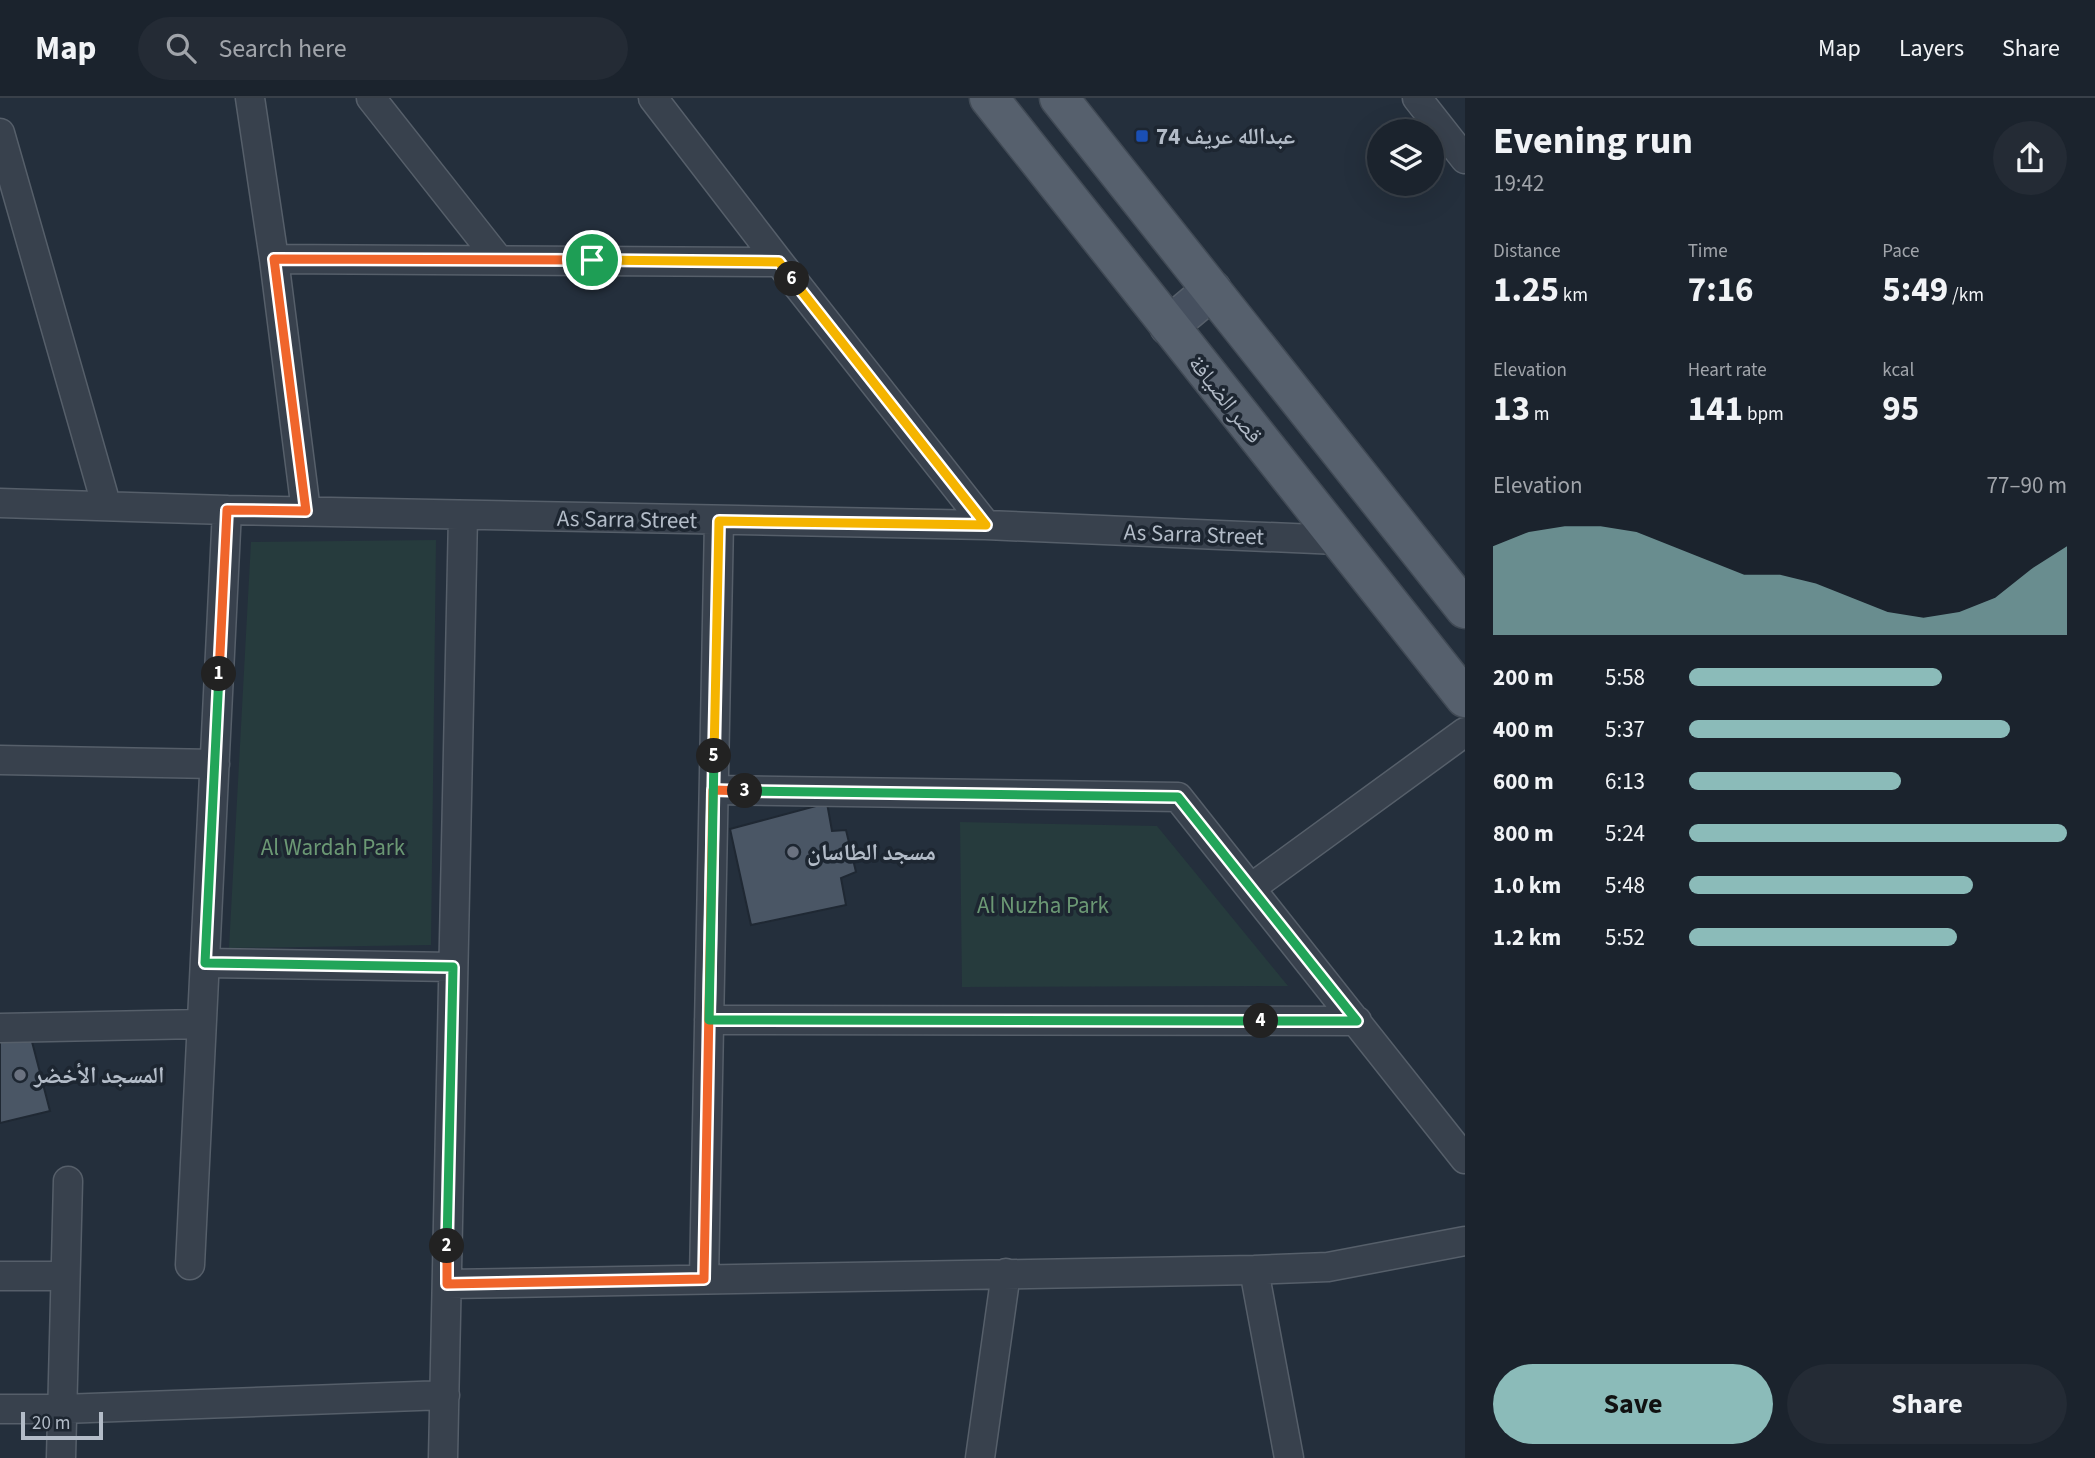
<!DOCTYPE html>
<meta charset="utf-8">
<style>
:root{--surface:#1b232d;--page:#242b35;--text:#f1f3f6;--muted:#a0a4aa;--line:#394049;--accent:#8bbbb9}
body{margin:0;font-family:"Source Sans 3","Noto Naskh Arabic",sans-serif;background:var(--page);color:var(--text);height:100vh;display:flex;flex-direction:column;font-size:26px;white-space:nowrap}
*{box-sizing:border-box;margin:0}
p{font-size:23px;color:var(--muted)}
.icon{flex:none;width:38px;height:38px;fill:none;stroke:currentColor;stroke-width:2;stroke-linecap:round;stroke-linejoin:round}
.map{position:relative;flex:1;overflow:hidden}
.details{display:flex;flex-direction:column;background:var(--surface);width:630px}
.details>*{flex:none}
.fabs{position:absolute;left:1367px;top:21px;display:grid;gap:14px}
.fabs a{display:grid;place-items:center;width:77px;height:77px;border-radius:50%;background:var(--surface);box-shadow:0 7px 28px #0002,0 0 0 2px var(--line);font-size:35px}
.scale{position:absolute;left:21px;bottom:18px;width:82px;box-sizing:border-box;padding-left:7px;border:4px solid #b3bcc8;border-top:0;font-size:19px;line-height:24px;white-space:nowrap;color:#b3bcc8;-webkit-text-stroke:5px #1d2631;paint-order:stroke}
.pin{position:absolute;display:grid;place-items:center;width:60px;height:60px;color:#fff;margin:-30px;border:4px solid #fff;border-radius:50%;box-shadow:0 2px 7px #0007}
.km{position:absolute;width:35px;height:35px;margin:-18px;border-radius:50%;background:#222;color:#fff;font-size:19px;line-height:35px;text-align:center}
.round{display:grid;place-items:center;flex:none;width:74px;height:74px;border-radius:37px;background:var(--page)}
.summary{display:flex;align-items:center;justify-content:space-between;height:119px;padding:0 28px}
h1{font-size:38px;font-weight:700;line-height:52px}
.stats{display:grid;grid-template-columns:repeat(3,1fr);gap:10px;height:119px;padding:7px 28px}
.stats div{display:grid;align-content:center}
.stats b{font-size:35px;font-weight:700}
.stats small{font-size:19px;font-weight:400}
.stats p{font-size:19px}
.chart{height:196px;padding:14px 28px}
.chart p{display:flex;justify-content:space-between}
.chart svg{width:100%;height:126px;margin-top:7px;fill:var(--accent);opacity:.7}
.button{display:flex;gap:14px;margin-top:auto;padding:14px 28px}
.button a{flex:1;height:80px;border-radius:42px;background:var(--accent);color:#111;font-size:28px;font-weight:700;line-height:80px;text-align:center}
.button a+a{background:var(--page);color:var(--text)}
ul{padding:0 28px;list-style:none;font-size:23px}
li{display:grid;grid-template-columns:112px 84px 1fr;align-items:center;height:52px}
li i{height:18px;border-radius:9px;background:var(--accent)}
header{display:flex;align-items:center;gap:42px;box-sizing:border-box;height:98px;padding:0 35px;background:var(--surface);border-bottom:2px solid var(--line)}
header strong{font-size:33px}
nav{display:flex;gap:38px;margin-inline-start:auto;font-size:24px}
.search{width:490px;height:63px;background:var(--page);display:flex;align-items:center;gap:18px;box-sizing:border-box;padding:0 24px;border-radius:38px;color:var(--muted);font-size:26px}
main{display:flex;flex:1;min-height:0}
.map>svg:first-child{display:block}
</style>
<header>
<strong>Map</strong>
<div class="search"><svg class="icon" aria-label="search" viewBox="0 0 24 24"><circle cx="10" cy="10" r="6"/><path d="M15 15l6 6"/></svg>Search here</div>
<nav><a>Map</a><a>Layers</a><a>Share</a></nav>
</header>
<main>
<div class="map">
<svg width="1465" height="1360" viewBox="0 0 1465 1360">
<rect width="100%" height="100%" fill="#242f3c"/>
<path fill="#263b3d" d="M436,442L431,847L229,850L251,444Z
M960,724L1157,728L1288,888L962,889Z"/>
<path fill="#4a5665" stroke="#1f2833" stroke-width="2" d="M827,705L832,733L846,732L856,774L841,780L846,807L751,827L730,731Z
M30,936L50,1013L0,1025V941Z"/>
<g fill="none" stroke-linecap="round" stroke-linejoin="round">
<defs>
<path id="street" d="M250,0L274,161L306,413
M371,0L498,161
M653,0L779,164L986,427
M1417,0L1465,61
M0,35L106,406
M274,161L779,164
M0,405L227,412L986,427L1338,442
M0,662L215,666
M714,692L1178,699L1465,1061
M1251,790L1465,634
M205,865L453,869
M709,922L1357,923
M0,930L201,926
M190,1167L227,412
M1254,1172L1289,1360
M0,1178H65
M704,1181L719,423
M447,1186L1254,1172L1328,1169L1465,1143
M0,1311H62L445,1297
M61,1360L68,1083
M443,1360L463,417
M980,1360L1006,1175"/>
<path id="secondary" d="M1169,228L1212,192"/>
<path id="primary" d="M989,0L1465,600
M1059,0L1465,511"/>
</defs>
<use href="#street" stroke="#565f6a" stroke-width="31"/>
<use href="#secondary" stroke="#565f6a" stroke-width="41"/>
<use href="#primary" stroke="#414a55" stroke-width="41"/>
<use href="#street" stroke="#38414d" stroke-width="28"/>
<use href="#secondary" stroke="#46505f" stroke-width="38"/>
<use href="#primary" stroke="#56606d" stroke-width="38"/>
</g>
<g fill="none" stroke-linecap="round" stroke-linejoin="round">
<defs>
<path id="split-1" d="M219,576L227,412L306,413L274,161L592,162"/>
<path id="split-2" d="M219,576L205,865L453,869L447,1148"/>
<path id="split-3" d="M447,1148V1186L704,1181L713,692L745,693"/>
<path id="split-4" d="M745,693L1178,699L1357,923H1261"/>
<path id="split-5" d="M714,658L709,922L1261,923"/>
<path id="split-6" d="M714,658L719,423L986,427L792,181"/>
<path id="split-7" d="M592,162L779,164L792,181"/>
</defs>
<use href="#split-1" stroke="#fff" stroke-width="14"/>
<use href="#split-2" stroke="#fff" stroke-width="14"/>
<use href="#split-3" stroke="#fff" stroke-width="14"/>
<use href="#split-4" stroke="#fff" stroke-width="14"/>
<use href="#split-5" stroke="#fff" stroke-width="14"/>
<use href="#split-6" stroke="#fff" stroke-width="14"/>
<use href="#split-7" stroke="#fff" stroke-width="14"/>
<use href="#split-1" stroke="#f0652b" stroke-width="9"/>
<use href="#split-2" stroke="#22a559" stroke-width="9"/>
<use href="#split-3" stroke="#f0652b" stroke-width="9"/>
<use href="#split-4" stroke="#22a559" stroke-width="9"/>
<use href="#split-5" stroke="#22a559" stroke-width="9"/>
<use href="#split-6" stroke="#f5b400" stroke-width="9"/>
<use href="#split-7" stroke="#f5b400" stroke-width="9"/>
</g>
<rect fill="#1a4fb4" stroke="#1d2631" stroke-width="2.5" x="1135" y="31" width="14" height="14" rx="3.5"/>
<g fill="#6b7280" stroke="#1d2631" stroke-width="2.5">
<circle cx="793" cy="754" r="7"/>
<circle cx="20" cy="977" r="7"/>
</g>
<g text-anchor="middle" stroke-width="7" stroke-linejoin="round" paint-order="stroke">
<g font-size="23" font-weight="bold" fill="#b3bcc8" stroke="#1d2631" text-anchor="start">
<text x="1156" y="46">عبدالله عريف 74</text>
<text x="807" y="762">مسجد الطاسان</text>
<text x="34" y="985">المسجد الأخضر</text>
</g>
<g font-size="23" fill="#b3bcc8" stroke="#1d2631">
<text transform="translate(1226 301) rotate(52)" y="8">قصر الضيافة</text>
<text transform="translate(627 421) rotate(1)" y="8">As Sarra Street</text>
<text transform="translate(1194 436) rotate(2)" y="8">As Sarra Street</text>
</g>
<g font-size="23" fill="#6b9874" stroke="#1d2631">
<text x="333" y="757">Al Wardah Park</text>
<text x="1043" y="815">Al Nuzha Park</text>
</g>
</g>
</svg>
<div class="fabs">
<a><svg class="icon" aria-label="layers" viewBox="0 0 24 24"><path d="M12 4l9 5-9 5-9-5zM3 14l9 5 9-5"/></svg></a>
</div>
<div class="scale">20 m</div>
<div class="pin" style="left:592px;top:162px;background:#1e9e55"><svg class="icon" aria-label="arrive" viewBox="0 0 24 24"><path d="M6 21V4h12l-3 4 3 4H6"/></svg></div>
<b class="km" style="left:219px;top:576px">1</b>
<b class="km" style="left:447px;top:1148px">2</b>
<b class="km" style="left:745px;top:693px">3</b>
<b class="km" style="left:1261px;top:923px">4</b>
<b class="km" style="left:714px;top:658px">5</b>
<b class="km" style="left:792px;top:181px">6</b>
</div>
<section class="details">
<div class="summary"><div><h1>Evening run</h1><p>19:42</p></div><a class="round"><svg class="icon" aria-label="share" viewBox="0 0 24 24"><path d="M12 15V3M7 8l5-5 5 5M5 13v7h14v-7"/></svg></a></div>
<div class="stats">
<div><p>Distance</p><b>1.25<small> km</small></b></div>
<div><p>Time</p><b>7:16</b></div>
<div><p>Pace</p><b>5:49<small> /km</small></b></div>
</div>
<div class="stats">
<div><p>Elevation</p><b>13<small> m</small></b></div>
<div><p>Heart rate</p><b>141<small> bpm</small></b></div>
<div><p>kcal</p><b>95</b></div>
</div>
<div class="chart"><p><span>Elevation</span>77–90 m</p>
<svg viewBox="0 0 160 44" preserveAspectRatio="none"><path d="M0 44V13L10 8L20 6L30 6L40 8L50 13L60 18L70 23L80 23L90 26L100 31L110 36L120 38L130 36L140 31L150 21L160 13V44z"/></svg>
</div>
<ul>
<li><b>200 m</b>5:58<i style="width:67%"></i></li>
<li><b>400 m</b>5:37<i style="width:85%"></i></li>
<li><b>600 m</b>6:13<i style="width:56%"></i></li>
<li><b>800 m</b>5:24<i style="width:100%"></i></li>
<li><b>1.0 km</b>5:48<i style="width:75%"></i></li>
<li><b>1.2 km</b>5:52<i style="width:71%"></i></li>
</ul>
<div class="button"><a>Save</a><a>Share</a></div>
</section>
</main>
